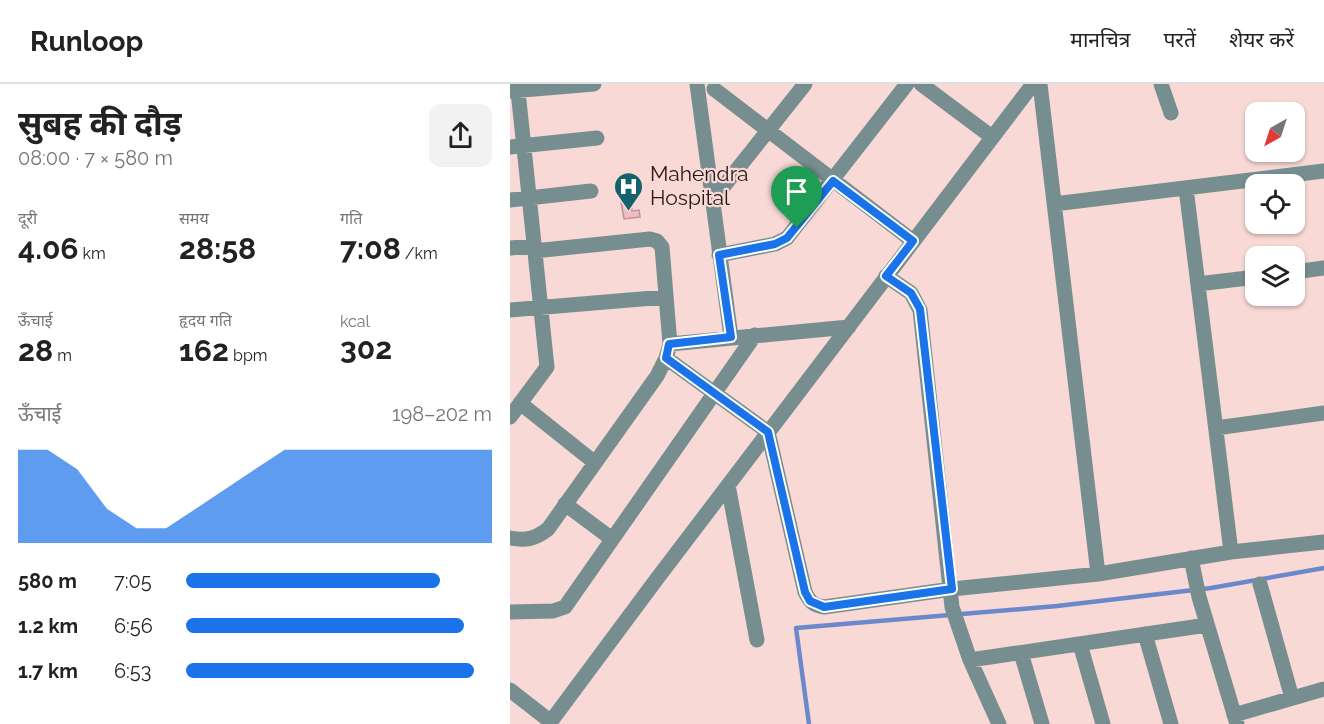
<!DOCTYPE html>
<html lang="hi">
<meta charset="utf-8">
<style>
:root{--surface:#fff;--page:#f2f2f2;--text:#222;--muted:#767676;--line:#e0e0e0;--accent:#1a73e8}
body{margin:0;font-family:Raleway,"Noto Sans Devanagari",sans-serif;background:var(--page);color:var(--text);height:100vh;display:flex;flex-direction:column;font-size:22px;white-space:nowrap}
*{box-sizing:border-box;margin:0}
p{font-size:20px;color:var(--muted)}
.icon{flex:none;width:33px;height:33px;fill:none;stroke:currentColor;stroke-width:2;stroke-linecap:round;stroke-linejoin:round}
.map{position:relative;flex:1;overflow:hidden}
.details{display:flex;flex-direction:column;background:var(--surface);width:510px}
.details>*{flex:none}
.needle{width:39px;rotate:219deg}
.fabs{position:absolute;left:735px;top:18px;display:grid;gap:12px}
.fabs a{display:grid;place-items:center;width:60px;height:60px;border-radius:12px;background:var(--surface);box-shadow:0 2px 4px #0004;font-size:30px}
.pin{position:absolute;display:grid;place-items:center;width:51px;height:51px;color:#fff;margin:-62px -26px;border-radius:50% 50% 50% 0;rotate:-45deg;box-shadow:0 0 6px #0007}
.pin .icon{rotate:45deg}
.round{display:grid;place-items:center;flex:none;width:63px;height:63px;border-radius:12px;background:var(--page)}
.head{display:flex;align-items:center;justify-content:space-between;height:102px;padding:0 18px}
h1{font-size:33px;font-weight:700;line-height:45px}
.stats{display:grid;grid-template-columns:repeat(3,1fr);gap:9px;height:102px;padding:6px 18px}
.stats div{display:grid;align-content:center}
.stats b{font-size:30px;font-weight:700}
.stats small{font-size:16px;font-weight:400}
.stats p{font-size:16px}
.chart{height:168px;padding:12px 18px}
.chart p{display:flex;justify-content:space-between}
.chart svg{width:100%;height:108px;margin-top:6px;fill:var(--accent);opacity:.7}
ul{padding:0 18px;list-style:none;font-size:20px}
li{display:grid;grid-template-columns:96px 72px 1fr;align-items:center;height:45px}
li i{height:15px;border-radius:8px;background:var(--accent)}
header{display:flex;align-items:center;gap:36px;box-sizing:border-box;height:84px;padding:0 30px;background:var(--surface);border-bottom:2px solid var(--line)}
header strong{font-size:28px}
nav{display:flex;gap:33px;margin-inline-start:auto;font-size:21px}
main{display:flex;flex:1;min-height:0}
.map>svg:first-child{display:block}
</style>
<header>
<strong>Runloop</strong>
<nav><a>मानचित्र</a><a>परतें</a><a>शेयर करें</a></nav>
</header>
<main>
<section class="details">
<div class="head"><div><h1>सुबह की दौड़</h1><p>08:00 · 7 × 580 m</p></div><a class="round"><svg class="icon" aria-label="share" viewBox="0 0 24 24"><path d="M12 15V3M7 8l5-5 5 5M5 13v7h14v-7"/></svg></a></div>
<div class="stats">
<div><p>दूरी</p><b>4.06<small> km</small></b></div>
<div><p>समय</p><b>28:58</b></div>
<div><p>गति</p><b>7:08<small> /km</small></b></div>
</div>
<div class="stats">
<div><p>ऊँचाई</p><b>28<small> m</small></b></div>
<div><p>हृदय गति</p><b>162<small> bpm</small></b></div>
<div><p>kcal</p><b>302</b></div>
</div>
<div class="chart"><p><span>ऊँचाई</span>198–202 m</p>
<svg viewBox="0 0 160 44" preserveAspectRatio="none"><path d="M0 44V6L10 6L20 14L30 30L40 38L50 38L60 30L70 22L80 14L90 6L100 6L110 6L120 6L130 6L140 6L150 6L160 6V44z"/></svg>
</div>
<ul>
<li><b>580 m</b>7:05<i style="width:83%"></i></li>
<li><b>1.2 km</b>6:56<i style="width:91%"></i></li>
<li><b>1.7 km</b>6:53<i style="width:94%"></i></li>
</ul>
</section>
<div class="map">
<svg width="814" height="640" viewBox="0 0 814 640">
<rect width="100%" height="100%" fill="#f8d9d5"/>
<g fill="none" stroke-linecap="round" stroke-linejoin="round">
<path stroke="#6b88cc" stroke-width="4.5" d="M299,640L286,544L547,522L701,504L814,484"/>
</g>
<path fill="#efbcc6" stroke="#c2929b" stroke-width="1.5" d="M121,117L122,127L129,126L130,133L114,135L111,118Z"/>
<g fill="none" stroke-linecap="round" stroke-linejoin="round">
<path stroke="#778e91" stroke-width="15" d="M187,0L221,253
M411,0L482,53
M530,0L588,490
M651,0L661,29
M204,5L403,157
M1,7L84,0
M0,63L87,54
M676,104L721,468
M0,116L81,107
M202,117L295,0
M544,120L814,87
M0,164L24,162
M209,171L265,160L277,154L397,0
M784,188L814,184
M376,192L401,209L410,226L442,523L460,576L489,640
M688,200L746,193
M0,226L155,213
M160,260L339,243
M156,274L258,348L295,508C300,518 303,521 314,523L442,505L588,490L721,468L814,458
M10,319L84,378
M0,333L37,283L8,7
M706,344L814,329
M218,401L247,556
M55,420L102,455
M0,454C16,457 25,455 38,445L147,292L156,274L160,260L152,163L147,157L140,155L24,167
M681,474L689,513L727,640
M750,500L782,614
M0,528L43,527L55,523L245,251
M635,550L661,640
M570,560L593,640
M511,569L532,640
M460,576L697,541
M0,606L41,638
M724,631L814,605
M39,640L146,496L523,0"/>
</g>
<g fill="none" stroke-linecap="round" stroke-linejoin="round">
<defs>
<path id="route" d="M323,97L403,157L376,192L401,209L410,225L442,505L314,523L300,517L295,508L258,348L156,274L159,260L221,253L209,171L265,160L277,154Z"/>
</defs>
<use href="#route" stroke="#fff" stroke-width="12"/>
<use href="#route" stroke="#1a73e8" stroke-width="8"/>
</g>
<defs>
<symbol id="hospital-pin" viewBox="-11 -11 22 30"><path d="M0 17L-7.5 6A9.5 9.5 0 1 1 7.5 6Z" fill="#14626b" stroke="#f8d9d5"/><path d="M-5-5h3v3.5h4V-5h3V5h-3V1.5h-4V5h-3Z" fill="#fff"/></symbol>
</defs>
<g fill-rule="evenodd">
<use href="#hospital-pin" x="102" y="86" width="33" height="45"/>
</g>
<g text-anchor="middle" stroke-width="4.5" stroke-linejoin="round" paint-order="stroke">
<g font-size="21" fill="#291715" stroke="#f8d9d5" text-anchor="start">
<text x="140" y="97">Mahendra<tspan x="140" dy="24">Hospital</tspan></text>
</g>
</g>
</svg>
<div class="fabs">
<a><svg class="needle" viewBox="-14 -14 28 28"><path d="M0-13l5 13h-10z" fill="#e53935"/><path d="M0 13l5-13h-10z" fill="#767676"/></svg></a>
<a><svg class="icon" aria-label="locate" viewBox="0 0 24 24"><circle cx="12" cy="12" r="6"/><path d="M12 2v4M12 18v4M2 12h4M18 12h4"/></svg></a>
<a><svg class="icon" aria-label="layers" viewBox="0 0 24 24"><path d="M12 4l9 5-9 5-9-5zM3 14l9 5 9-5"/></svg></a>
</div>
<div class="pin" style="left:287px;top:144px;background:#1e9e55"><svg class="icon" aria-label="arrive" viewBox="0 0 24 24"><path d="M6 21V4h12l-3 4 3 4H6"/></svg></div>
</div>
</main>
